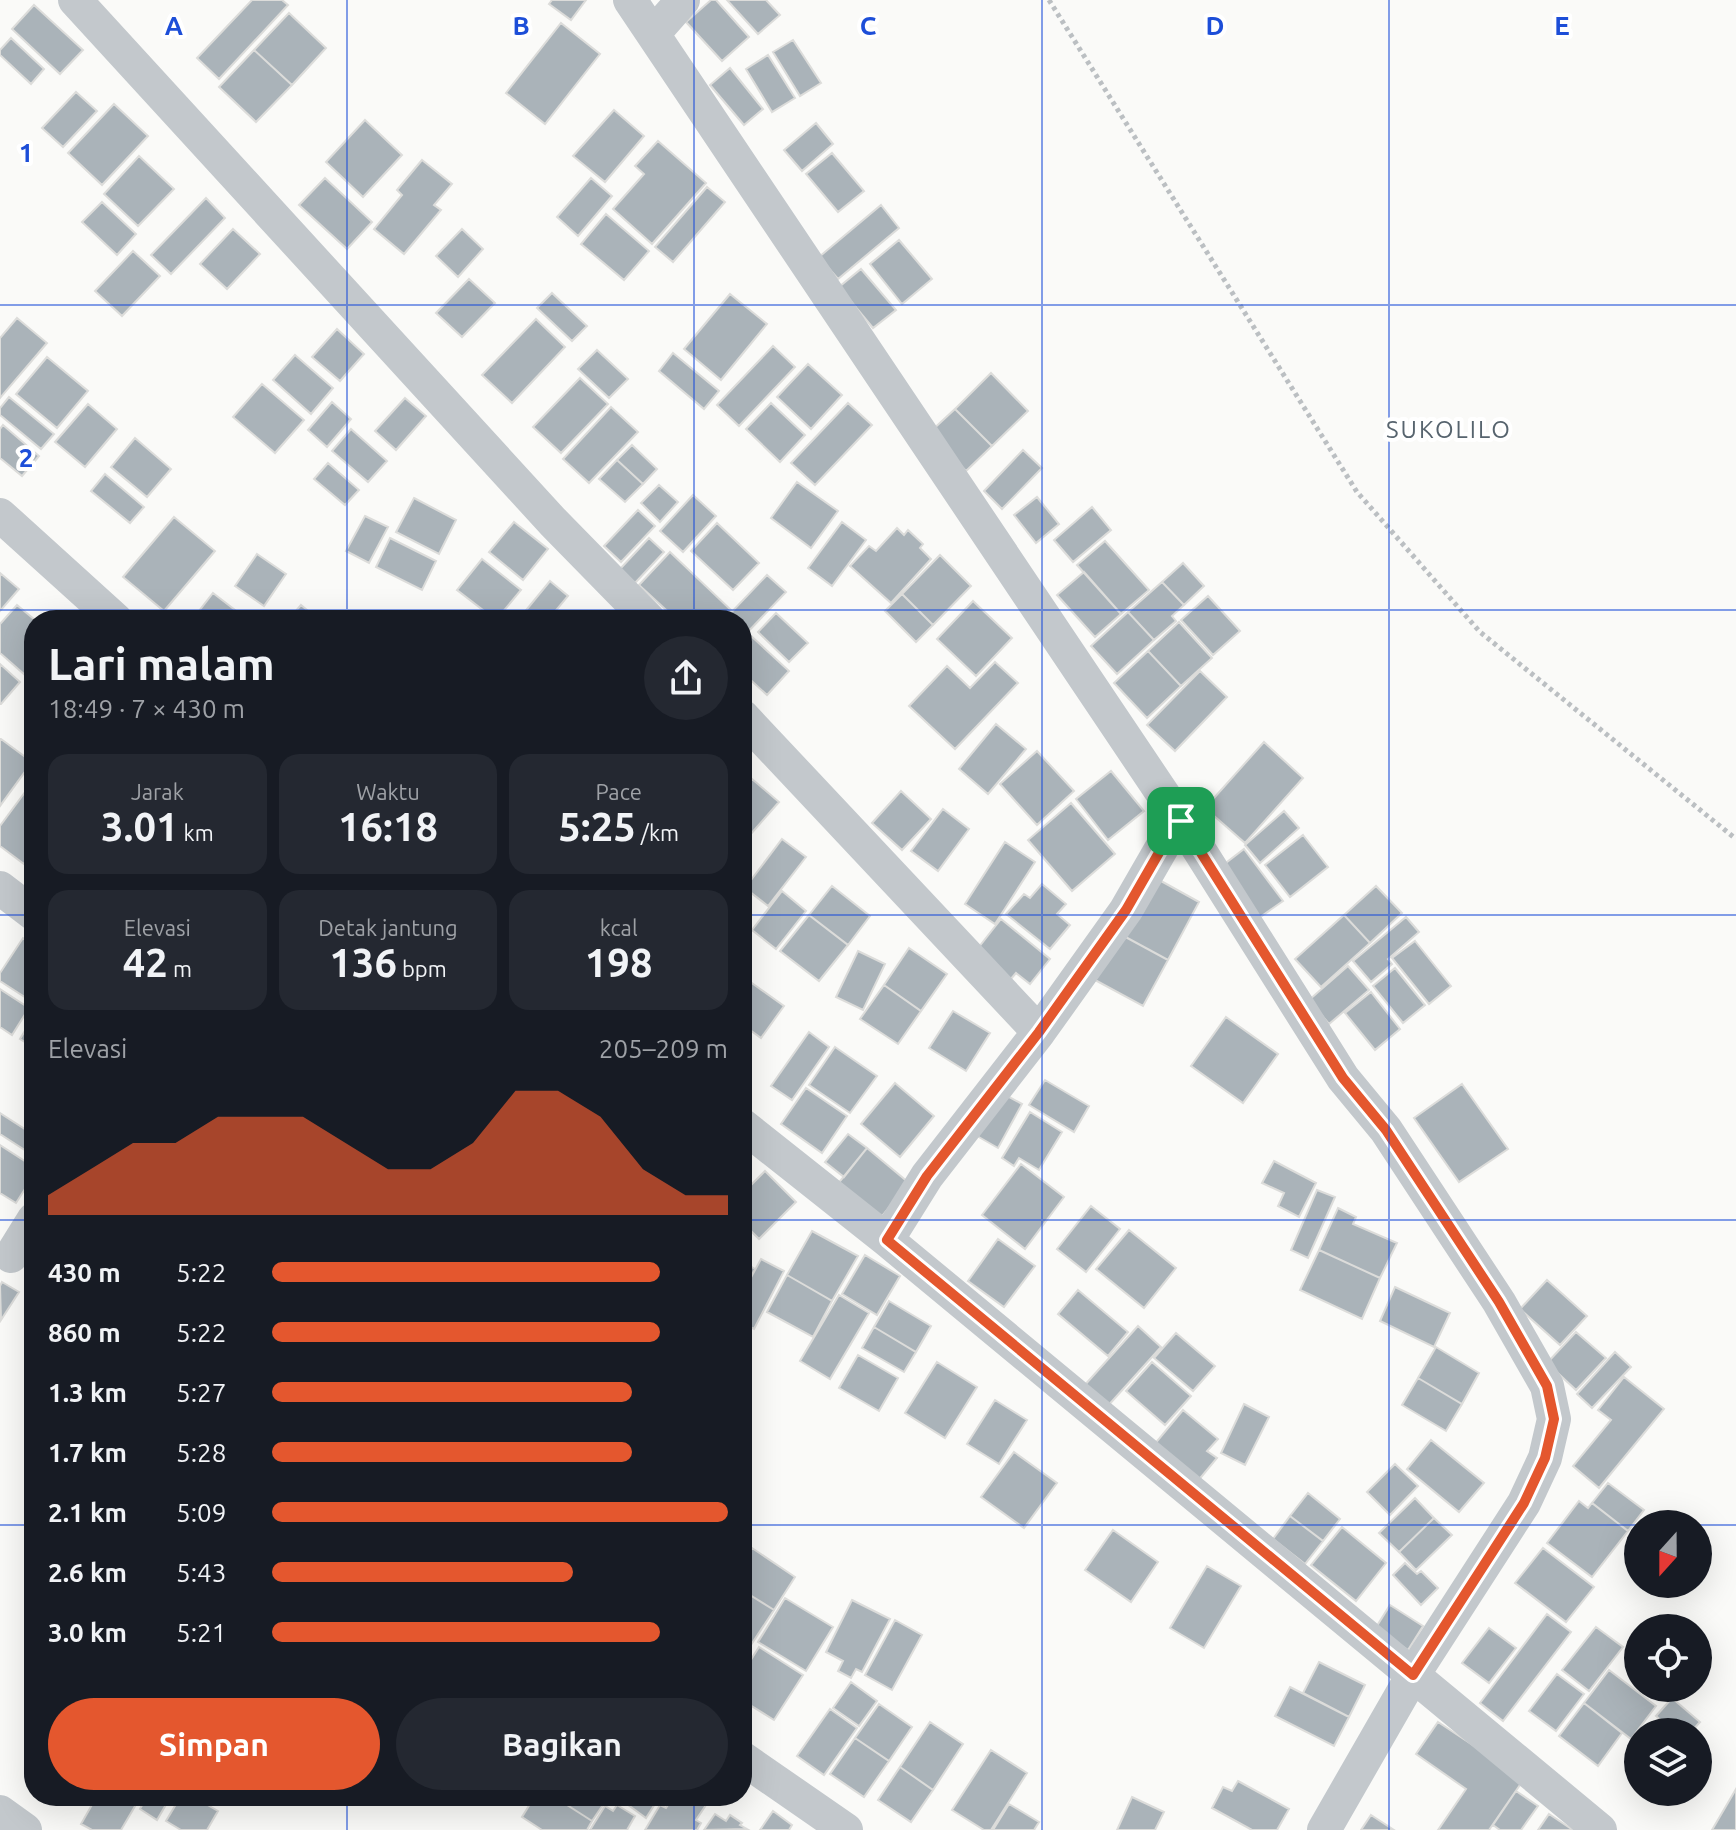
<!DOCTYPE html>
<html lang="id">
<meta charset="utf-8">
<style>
:root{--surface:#171b24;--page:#242831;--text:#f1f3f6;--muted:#9ea1a6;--accent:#e4572e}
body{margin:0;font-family:Ubuntu,sans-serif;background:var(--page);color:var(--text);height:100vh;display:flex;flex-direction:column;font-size:30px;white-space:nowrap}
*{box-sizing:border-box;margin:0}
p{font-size:26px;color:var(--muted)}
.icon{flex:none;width:44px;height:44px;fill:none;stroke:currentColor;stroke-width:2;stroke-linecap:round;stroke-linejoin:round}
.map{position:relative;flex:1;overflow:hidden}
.details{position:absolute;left:24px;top:610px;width:728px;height:1196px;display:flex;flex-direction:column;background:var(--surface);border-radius:32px;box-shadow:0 8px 32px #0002}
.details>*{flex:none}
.needle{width:52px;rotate:201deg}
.fabs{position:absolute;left:1624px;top:1510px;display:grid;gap:16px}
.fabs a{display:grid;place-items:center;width:88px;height:88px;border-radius:50%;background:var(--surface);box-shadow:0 8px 32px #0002;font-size:40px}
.pin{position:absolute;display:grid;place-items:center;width:68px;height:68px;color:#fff;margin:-34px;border-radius:16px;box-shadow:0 4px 12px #0006}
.round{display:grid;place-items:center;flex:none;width:84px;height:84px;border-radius:42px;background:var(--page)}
.head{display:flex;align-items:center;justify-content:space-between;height:136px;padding:0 24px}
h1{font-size:44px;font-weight:700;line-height:60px}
.metrics{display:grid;grid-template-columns:repeat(3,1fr);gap:12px;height:136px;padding:8px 24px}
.metrics div{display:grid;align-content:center;border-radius:20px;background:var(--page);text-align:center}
.metrics b{font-size:40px;font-weight:700}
.metrics small{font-size:22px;font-weight:400}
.metrics p{font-size:22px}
.chart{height:224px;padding:16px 24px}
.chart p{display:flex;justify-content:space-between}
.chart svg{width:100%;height:144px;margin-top:8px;fill:var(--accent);opacity:.7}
.action{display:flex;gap:16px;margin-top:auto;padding:16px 24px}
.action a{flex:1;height:92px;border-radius:48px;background:var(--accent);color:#fff;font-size:32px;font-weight:700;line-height:92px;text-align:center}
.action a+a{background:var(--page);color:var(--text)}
ul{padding:0 24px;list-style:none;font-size:26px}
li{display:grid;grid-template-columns:128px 96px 1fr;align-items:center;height:60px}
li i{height:20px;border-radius:10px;background:var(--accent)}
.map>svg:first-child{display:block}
</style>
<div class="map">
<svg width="1736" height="1830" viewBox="0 0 1736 1830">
<rect width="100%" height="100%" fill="#fafaf8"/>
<path fill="#aab3b9" stroke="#dcdcda" stroke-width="2" d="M252,0H282L288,5L219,79L197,58Z
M552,0H586L571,20L549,4Z
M711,0H716L749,37L722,61L686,22Z
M727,0H766L780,15L758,34Z
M34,5L83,50L60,74L12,29Z
M289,13L326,48L292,85L254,50Z
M561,23L600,54L545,124L506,93Z
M11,38L44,69L31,84L0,55V50Z
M793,40L821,83L800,96L773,52Z
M254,50L292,85L256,122L219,87Z
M768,55L795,98L772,112L746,69Z
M730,68L763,109L744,125L710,85Z
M76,92L97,111L63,147L42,128Z
M114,104L148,136L102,185L68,153Z
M614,110L644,136L605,182L573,156Z
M365,120L402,155L363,197L326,162Z
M816,123L833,144L802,171L784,150Z
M658,141L706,183L652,244L613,209L644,174L635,166Z
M832,153L864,191L838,212L806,174Z
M139,156L174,189L138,226L104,194Z
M422,160L452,184L434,205L441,210L404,254L374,229L402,195L397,190Z
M325,178L372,222L347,249L299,205Z
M591,178L612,196L578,236L557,217Z
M707,187L725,202L673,262L655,247Z
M206,198L225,218L171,274L151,255Z
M102,202L136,234L117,255L82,222Z
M881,205L899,228L838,279L819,257Z
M606,214L649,251L624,280L581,244Z
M233,229L260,254L227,289L200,264Z
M462,229L483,249L458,277L436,256Z
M899,240L932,279L902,304L870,264Z
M133,251L160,276L122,316L95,291Z
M861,269L896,310L873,328L839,287Z
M469,279L495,303L462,337L436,313Z
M552,293L587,326L572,341L537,308Z
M730,294L767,324L721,380L684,349Z
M17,318L47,343L0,398V338Z
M536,319L565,347L512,403L482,375Z
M337,329L364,354L340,381L312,357Z
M773,346L795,367L739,426L717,405Z
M597,350L628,379L609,398L578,369Z
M673,353L719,391L704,409L659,371Z
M295,355L333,388L311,414L273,380Z
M47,357L88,391L57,428L16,394Z
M808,364L842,395L811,429L777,397Z
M991,373L1028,411L992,446L955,409Z
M580,378L608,404L561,453L533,427Z
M262,384L304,420L275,453L233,417Z
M9,397L54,434L41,449L0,415V408Z
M405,398L426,416L396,450L375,431Z
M332,402L351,419L327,447L308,430Z
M771,403L805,435L780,462L746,429Z
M848,403L872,425L815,485L791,463Z
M88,404L117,429L85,467L55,442Z
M611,407L638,432L589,483L563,459Z
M955,409L992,446L966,471L929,433Z
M3,425L39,456L22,476L0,458V429Z
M351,429L387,461L368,482L332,451Z
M135,438L171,469L147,497L111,467Z
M632,445L657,469L643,484L617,460Z
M1023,450L1042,468L1002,509L984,491Z
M617,460L643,484L625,502L599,479Z
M328,463L359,490L345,505L314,479Z
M105,474L144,507L130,523L91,491Z
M797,482L838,511L811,548L771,518Z
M659,485L678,502L660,522L641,503Z
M693,495L716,516L683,552L660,531Z
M1037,497L1059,524L1036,543L1014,515Z
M414,498L456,520L439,554L396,532Z
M1092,507L1111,530L1073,562L1054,540Z
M638,510L655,526L621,562L604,546Z
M365,516L388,527L369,563L346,551Z
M174,517L215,551L164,611L123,577Z
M514,522L548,549L523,580L489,552Z
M842,522L866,540L832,586L808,568Z
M717,523L759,563L733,590L691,551Z
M897,528L904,535L908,530L923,544L920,548L931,559L891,603L850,566L869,546L876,551Z
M390,538L436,561L422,590L376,567Z
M649,538L664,552L635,583L620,569Z
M1105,541L1149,590L1121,614L1077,565Z
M670,552L732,611L724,620H677L639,585Z
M257,554L286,574L264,606L235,586Z
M940,555L971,586L933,625L902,594Z
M482,559L521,590L496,620L457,590Z
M1183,563L1204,586L1184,605L1162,582Z
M1084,572L1121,614L1095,637L1057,595Z
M0,573L19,589L0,611Z
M767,575L786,592L742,638V620H724Z
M550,581L568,596L548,620H518Z
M1162,582L1184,605L1172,616L1176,621L1154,640L1128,612Z
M213,593L248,620H192Z
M902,594L933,625L916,642L885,611Z
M1208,596L1240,631L1213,655L1181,620Z
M973,601L1012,638L976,676L937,639Z
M17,605L35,620L34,665L25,675L0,653V624Z
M301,605L319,620H288Z
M1128,612L1154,640L1117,674L1091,646Z
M776,613L808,643L789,662L758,632Z
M1179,622L1212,658L1181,686L1148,651Z
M750,635L789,671L767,695L742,672V644Z
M1148,651L1181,686L1147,718L1114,683Z
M995,662L1018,683L955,749L909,706L947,666L970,688Z
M0,664L20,682L1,704H0Z
M1200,671L1227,697L1175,751L1147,725Z
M996,724L1026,749L988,794L959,769Z
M1,739L32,762L0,806V739Z
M1264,742L1303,778L1245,843L1205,808Z
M1037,751L1074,791L1037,825L1000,784Z
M1111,771L1144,811L1108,840L1076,799Z
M752,779L779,802L742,844V791Z
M34,780V850L24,864L0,846V826Z
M901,791L931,819L902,850L872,823Z
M1071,803L1115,854L1072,891L1028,840Z
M943,809L969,829L938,871L911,851Z
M1284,811L1299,828L1260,863L1245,845Z
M1303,835L1328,867L1290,897L1265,865Z
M782,839L806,857L768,906L745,888Z
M1005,842L1035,862L995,924L965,904Z
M1244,849L1283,901L1256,920L1218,869Z
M1152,876L1199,902L1168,960L1120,934Z
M1042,884L1066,904L1057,914L1070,925L1050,949L1006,914L1024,894L1030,898Z
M832,886L870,916L848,945L809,915Z
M1376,886L1402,913L1370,943L1344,915Z
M782,891L806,911L776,949L752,930Z
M809,915L848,945L819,981L780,951Z
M1344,915L1370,943L1321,987L1295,959Z
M1406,917L1419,932L1388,959L1392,964L1371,982L1353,961Z
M1001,919L1050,959L1030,984L1016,973L1010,980L975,952Z
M1120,934L1168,960L1143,1006L1095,980Z
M23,938L34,945V1003L0,981V973Z
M1415,941L1451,986L1429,1004L1392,958Z
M909,948L947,974L921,1011L884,985Z
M858,951L885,964L863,1010L836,997Z
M1348,966L1369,990L1329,1024L1309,1000Z
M1395,968L1425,1005L1403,1023L1373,986Z
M742,976L784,1006L761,1038L742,1024Z
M884,985L921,1011L898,1044L860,1019Z
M0,989L29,1008L12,1035L0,1027Z
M1371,992L1400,1029L1375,1050L1345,1013Z
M953,1011L990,1033L966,1071L929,1048Z
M34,1016V1048L20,1039Z
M1226,1017L1278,1054L1243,1103L1191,1066Z
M809,1032L829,1047L792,1100L771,1086Z
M835,1047L877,1076L850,1113L809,1085Z
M1045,1080L1089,1106L1074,1132L1029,1105Z
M895,1083L934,1116L900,1157L861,1124Z
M1462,1084L1508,1149L1459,1182L1414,1118Z
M806,1088L847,1116L822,1153L781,1124Z
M1002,1093L1022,1104L998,1148L977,1136Z
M1030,1112L1062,1132L1039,1170L1019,1158L1014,1166L1002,1158Z
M0,1113L34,1135V1156L0,1134Z
M848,1134L867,1148L844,1177L825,1162Z
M0,1145L34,1167V1175L16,1203L0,1193Z
M867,1148L909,1183L879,1220L836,1186Z
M1274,1161L1316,1183L1299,1217L1278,1206L1284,1193L1262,1183Z
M1021,1164L1064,1197L1025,1249L982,1215Z
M765,1171L796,1202L759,1239L742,1222V1194Z
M1317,1190L1335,1197L1308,1258L1291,1250Z
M1091,1206L1120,1229L1086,1272L1057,1249Z
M1338,1208L1356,1217L1353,1224L1397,1243L1380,1278L1319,1250Z
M1129,1230L1176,1268L1144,1308L1096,1269Z
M812,1231L858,1256L832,1301L787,1275Z
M998,1239L1035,1266L1004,1307L968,1281Z
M1319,1250L1380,1278L1362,1319L1300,1290Z
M865,1255L900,1276L877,1315L842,1294Z
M761,1259L784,1271L754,1329L742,1323V1294Z
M742,1261L755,1269L742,1294Z
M787,1275L832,1301L813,1337L767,1312Z
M1547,1280L1587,1316L1560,1345L1520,1309Z
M2,1282L19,1292L1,1320L0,1286Z
M1395,1287L1450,1313L1434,1347L1380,1321Z
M1078,1290L1128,1332L1108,1356L1058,1314Z
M839,1295L869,1313L830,1379L800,1361Z
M889,1301L931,1326L916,1352L874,1327Z
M1138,1326L1161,1347L1106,1408L1083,1387Z
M874,1327L916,1352L904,1372L862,1348Z
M1576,1332L1606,1358L1576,1390L1547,1363Z
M1176,1333L1215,1366L1193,1391L1154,1358Z
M1436,1347L1479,1373L1462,1404L1418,1378Z
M1615,1352L1631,1367L1592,1408L1577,1394Z
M858,1355L898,1378L879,1411L839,1388Z
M937,1362L977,1387L945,1438L905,1413Z
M1152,1362L1191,1396L1165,1425L1126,1391Z
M1624,1377L1664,1409L1599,1488L1573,1466L1611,1420L1598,1410Z
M1418,1378L1462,1404L1446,1431L1402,1405Z
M995,1400L1027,1420L999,1464L967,1444Z
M1244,1404L1269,1417L1245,1465L1221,1453Z
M1183,1410L1218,1439L1207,1451L1217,1458L1197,1482L1153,1446Z
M1431,1440L1484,1483L1459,1512L1407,1469Z
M1014,1452L1057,1483L1024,1528L981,1497Z
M1395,1464L1418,1486L1390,1515L1367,1492Z
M1608,1483L1644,1510L1628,1531L1592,1503Z
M1308,1493L1340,1519L1323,1541L1290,1516Z
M1415,1498L1434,1518L1399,1552L1379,1533Z
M1579,1501L1588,1508L1592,1503L1628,1531L1592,1577L1547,1543Z
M1290,1516L1323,1541L1305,1564L1273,1539Z
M1434,1518L1452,1535L1416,1570L1399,1552Z
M1342,1527L1386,1563L1356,1601L1311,1565Z
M1113,1530L1158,1562L1131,1602L1085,1570Z
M752,1548L795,1577L774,1610L742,1590V1564Z
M1543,1548L1594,1587L1566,1622L1515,1583Z
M1405,1563L1417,1574L1421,1571L1438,1588L1421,1605L1393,1575Z
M1207,1566L1241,1586L1204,1648L1170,1628Z
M742,1590L774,1610L747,1651L742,1648Z
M785,1598L833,1627L806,1671L758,1642Z
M852,1600L890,1619L862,1672L856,1669L851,1678L838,1671L843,1661L826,1652Z
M1390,1605L1423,1626L1408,1650L1375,1629Z
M1547,1614L1571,1632L1503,1721L1480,1703Z
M895,1620L922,1635L892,1690L865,1675Z
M1596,1627L1623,1647L1589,1691L1562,1670Z
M1489,1628L1516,1648L1489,1683L1462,1663Z
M759,1647L803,1675L774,1720L742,1700V1674Z
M1319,1662L1365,1685L1349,1717L1303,1693Z
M1609,1670L1656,1706L1631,1739L1584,1703Z
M1557,1674L1584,1694L1556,1731L1529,1711Z
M851,1682L877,1701L859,1726L833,1708Z
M1290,1687L1349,1717L1334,1746L1275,1716Z
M1672,1698L1700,1722L1691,1732H1675L1656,1716Z
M1584,1703L1622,1733L1598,1766L1559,1736Z
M879,1704L912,1727L889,1761L855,1738Z
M830,1709L857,1728L824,1775L797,1756Z
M930,1722L963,1744L933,1790L900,1767Z
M1438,1722L1524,1779L1489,1830H1438L1466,1789L1416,1754Z
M855,1738L889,1761L864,1797L830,1774Z
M991,1750L1027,1773L991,1830H984L952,1810Z
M900,1767L933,1790L911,1822L878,1800Z
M1238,1781L1289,1809L1277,1830H1252L1212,1808L1223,1787L1232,1791Z
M1736,1789V1830H1712Z
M1516,1791L1538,1806L1521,1830H1500L1493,1825Z
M97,1796H141L121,1830H92L81,1824Z
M147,1796H171L157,1820L140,1809Z
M181,1796H192L218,1811L207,1830H181L166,1821Z
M535,1796H553L592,1821L587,1830H542L522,1817Z
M553,1796H609L592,1821Z
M616,1796H660L646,1818Z
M674,1796H693L706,1805L696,1820L701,1823L697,1830H645L660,1805L666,1808Z
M1132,1797L1164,1812L1155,1830H1117Z
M1009,1804L1039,1822L1034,1830H993Z
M617,1805L635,1816L627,1830H590L605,1806L613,1811Z
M773,1811L792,1825L789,1830H760Z
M715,1814L726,1821L730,1815L742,1823L740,1825L747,1829L704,1830Z
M1549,1814L1573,1830H1538Z
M1371,1815L1394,1830H1361Z"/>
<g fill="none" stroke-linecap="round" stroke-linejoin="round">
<path stroke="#bbbfc2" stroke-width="5" stroke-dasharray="4 4" stroke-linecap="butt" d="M1049,0L1357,492L1480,632L1736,839"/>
<path stroke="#c3c8cc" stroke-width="34" d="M75,0L553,522L649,620
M630,0L1181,821L1343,1078L1386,1130L1499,1302L1547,1386L1554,1419L1545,1458L1524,1503L1413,1675L1324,1830
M653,34L683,0
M0,515L116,620
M742,716L1039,1032
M0,888L34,914
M742,1125L887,1240L1600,1830
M887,1240L927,1176L1039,1032L1126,910L1164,844L1181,821
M11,1256L34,1219
M742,1758L846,1830
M0,1812L25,1830"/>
</g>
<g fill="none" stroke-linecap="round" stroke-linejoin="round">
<defs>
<path id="route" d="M1181,821L1343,1078L1386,1130L1499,1302L1547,1386L1554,1419L1545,1458L1524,1503L1413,1675L887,1240L927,1176L1039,1032L1126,910L1164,844Z"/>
</defs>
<use href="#route" stroke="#fff" stroke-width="16"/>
<use href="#route" stroke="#e4572e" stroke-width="10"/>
</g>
<path fill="none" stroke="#1d4ed8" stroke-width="2" stroke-opacity="0.55" d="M347,0V620M694,0V620M1042,0V1830M1389,0V1830M0,305H1736M0,610H1736M0,915H34M742,915H1736M0,1220H34M742,1220H1736M0,1525H34M742,1525H1638M1698,1525H1736M347,1796V1830M694,1796V1830"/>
<g text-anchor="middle" stroke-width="8" stroke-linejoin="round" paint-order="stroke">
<g font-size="24" letter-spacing="2" fill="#57646e" stroke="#fff">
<text x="1449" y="438">SUKOLILO</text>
</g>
</g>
<g font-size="26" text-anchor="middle" font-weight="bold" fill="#1d4ed8" stroke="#fff" stroke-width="8" stroke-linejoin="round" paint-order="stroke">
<text x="174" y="35">A</text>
<text x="521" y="35">B</text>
<text x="868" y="35">C</text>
<text x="1215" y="35">D</text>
<text x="1562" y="35">E</text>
<text x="26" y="162">1</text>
<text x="26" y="467">2</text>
</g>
</svg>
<div class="fabs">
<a><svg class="needle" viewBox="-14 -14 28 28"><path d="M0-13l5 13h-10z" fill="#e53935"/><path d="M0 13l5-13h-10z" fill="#9ea1a6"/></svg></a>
<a><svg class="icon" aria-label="locate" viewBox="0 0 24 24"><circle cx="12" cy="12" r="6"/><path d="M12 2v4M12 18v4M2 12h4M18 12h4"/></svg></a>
<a><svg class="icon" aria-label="layers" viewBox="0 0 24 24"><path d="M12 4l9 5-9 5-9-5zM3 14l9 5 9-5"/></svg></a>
</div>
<div class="pin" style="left:1181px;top:821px;background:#1e9e55"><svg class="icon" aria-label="arrive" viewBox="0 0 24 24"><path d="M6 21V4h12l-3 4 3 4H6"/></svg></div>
<section class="details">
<div class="head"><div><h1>Lari malam</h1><p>18:49 · 7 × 430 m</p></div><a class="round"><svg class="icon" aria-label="share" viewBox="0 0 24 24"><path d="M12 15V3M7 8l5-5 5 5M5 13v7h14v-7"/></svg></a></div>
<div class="metrics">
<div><p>Jarak</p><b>3.01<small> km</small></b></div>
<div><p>Waktu</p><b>16:18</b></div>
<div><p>Pace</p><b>5:25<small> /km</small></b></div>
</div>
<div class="metrics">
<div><p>Elevasi</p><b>42<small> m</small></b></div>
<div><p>Detak jantung</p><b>136<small> bpm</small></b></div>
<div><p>kcal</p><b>198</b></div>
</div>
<div class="chart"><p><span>Elevasi</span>205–209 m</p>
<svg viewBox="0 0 160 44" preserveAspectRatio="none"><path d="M0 44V38L10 30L20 22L30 22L40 14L50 14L60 14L70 22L80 30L90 30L100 22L110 6L120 6L130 14L140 30L150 38L160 38V44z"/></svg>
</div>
<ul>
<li><b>430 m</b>5:22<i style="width:85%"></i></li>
<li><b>860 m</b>5:22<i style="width:85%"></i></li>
<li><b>1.3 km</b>5:27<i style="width:79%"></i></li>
<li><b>1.7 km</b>5:28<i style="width:79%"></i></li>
<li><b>2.1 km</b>5:09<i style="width:100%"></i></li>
<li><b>2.6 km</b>5:43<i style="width:66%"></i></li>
<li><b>3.0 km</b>5:21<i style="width:85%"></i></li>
</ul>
<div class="action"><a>Simpan</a><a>Bagikan</a></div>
</section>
</div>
